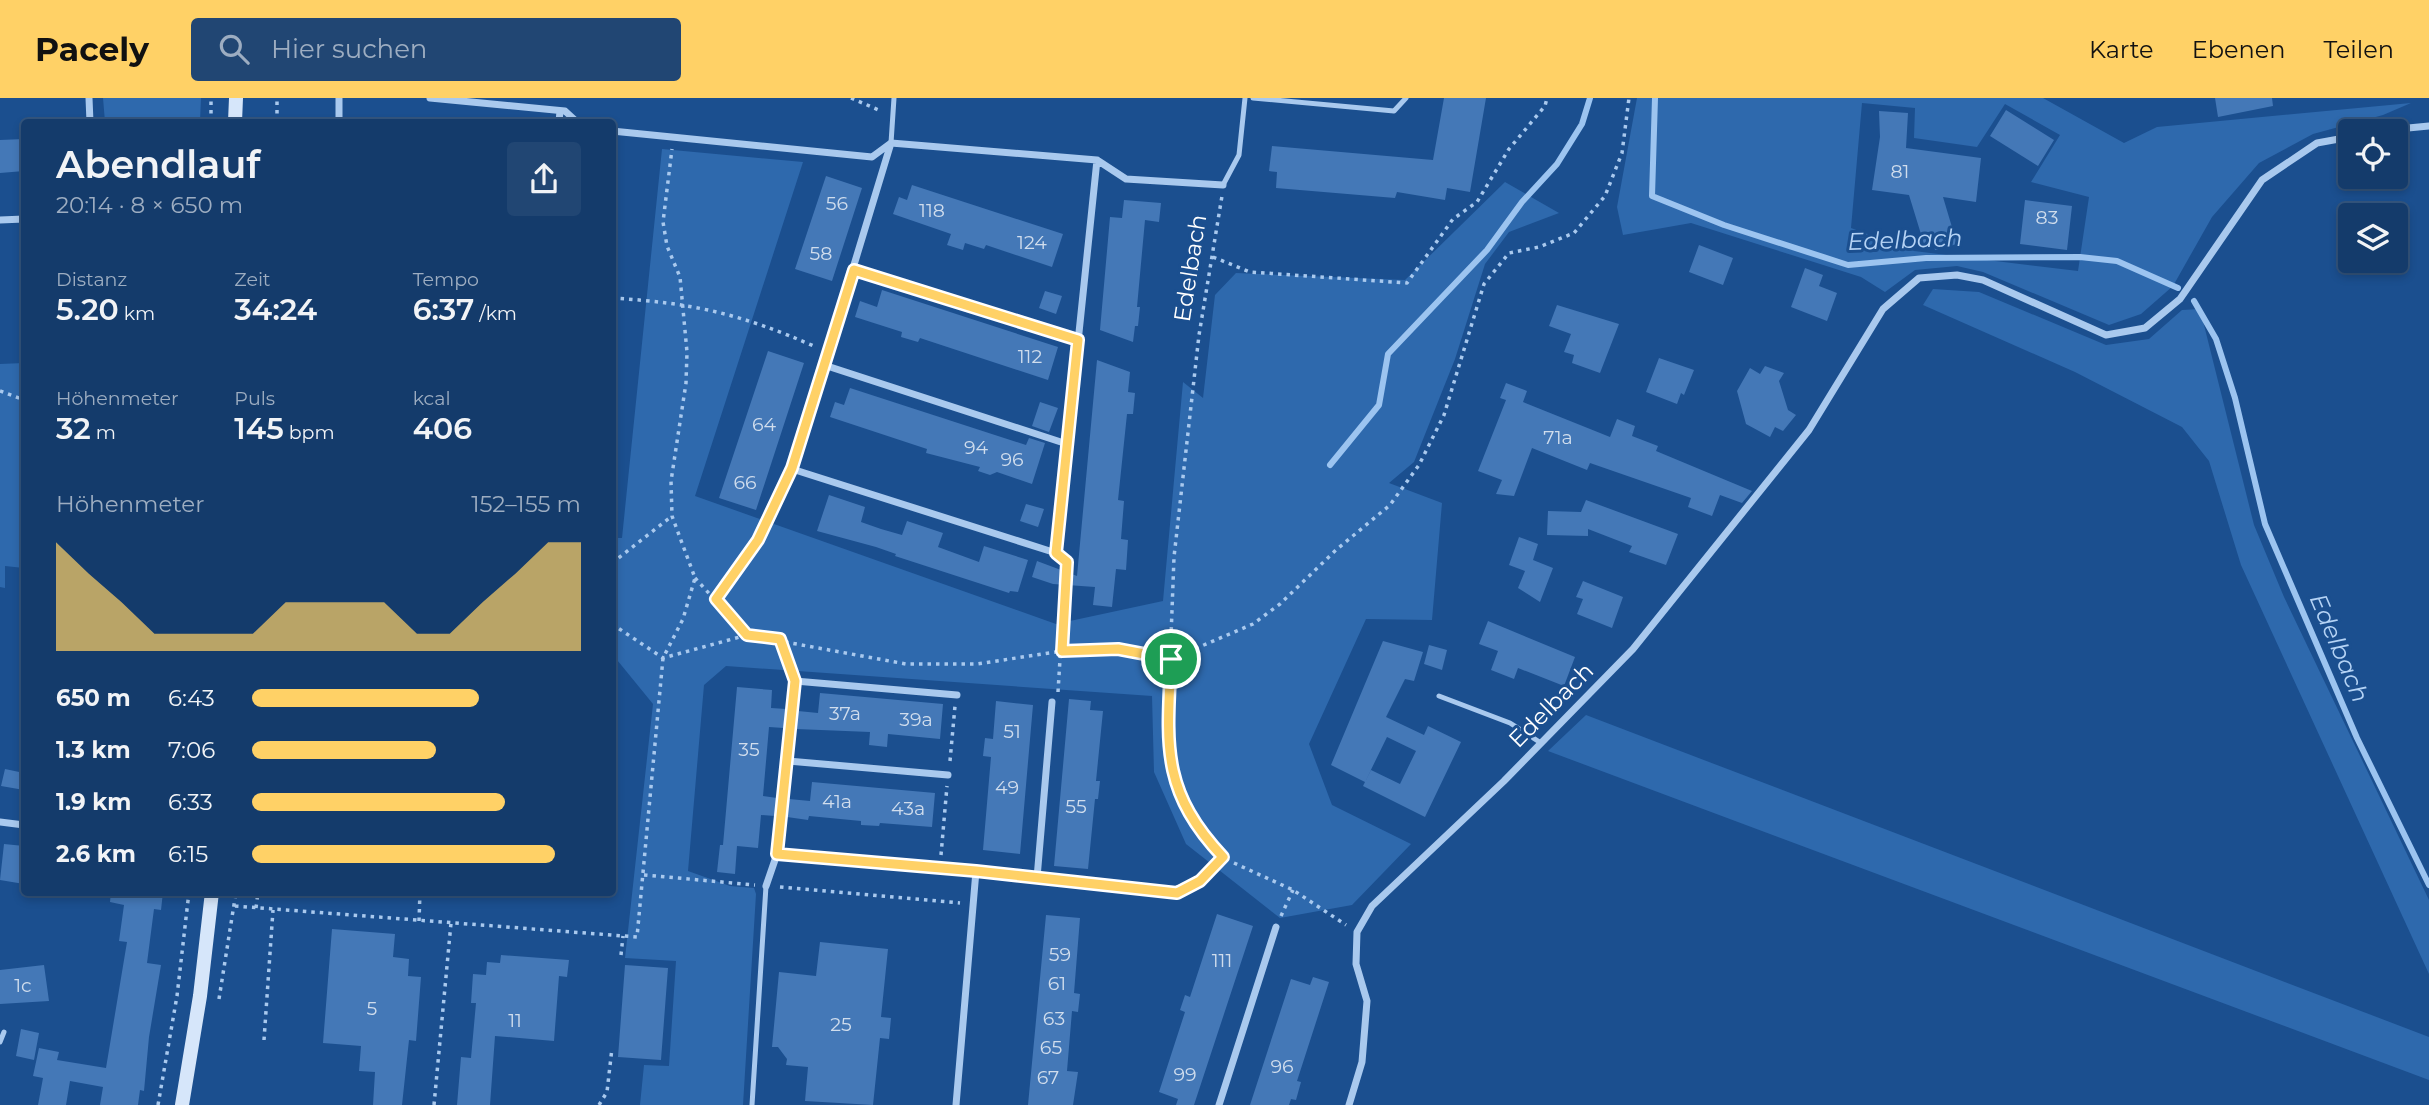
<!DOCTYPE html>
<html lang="de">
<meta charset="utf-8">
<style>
:root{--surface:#143b6b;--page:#214673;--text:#f1f3f6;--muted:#9dadc1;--line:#33557e;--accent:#ffd166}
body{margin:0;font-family:Montserrat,sans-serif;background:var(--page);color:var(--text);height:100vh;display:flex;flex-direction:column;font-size:26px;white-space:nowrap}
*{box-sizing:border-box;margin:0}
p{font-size:23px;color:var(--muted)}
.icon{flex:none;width:38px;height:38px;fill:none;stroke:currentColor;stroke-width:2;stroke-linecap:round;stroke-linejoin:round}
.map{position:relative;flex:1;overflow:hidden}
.drawer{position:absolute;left:21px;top:21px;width:595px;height:777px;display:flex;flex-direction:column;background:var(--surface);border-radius:7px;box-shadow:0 4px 10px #0003,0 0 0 2px var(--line)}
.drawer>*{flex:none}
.buttons{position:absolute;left:2338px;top:21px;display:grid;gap:14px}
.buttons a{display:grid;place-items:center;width:70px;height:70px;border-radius:7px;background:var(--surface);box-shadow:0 4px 10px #0003,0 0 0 2px var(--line);font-size:35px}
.pin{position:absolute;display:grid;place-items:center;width:60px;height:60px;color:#fff;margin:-30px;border:4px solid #fff;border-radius:50%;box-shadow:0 2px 7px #0007}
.round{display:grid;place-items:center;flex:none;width:74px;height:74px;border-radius:7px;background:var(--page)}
.head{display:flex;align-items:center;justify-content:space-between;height:119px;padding:0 35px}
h1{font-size:38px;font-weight:600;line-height:52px}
.figures{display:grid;grid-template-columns:repeat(3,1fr);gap:10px;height:119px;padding:7px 35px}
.figures div{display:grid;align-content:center}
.figures b{font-size:30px;font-weight:600}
.figures small{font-size:19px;font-weight:400}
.figures p{font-size:19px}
.chart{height:196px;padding:14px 35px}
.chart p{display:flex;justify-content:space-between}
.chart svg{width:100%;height:126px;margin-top:7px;fill:var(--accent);opacity:.7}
ul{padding:0 35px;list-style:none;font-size:23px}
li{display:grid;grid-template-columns:112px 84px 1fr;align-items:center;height:52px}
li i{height:18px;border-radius:9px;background:var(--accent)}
header{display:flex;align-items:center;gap:42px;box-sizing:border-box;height:98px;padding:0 35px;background:var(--accent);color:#111}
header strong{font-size:33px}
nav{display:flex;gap:38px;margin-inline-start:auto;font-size:24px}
.search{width:490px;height:63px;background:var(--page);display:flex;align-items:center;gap:18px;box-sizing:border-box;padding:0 24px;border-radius:7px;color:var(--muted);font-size:26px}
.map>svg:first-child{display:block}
</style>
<header>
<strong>Pacely</strong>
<div class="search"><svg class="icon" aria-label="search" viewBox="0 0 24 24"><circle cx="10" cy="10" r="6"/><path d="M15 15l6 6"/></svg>Hier suchen</div>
<nav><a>Karte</a><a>Ebenen</a><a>Teilen</a></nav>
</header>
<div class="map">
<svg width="2429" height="1007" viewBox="0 0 2429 1007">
<rect width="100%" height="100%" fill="#1b4f8f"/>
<path fill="#2e69ad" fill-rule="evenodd" d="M103,0H201L200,24H105Z
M1637,0H2043L2124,45L2157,29L2411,5L2383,17L2313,36L2259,65L2212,119L2173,188L2141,216L2109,227L1983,174L1957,168L1915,172L1885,194L1861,179L1691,125L1623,137L1617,109ZM1862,5L1915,10L1914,40L1977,49L2005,6L2060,37L2031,84L2089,99L2078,173L1914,153L1851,130Z
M662,51L803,64L695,398L1056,526L1163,503L1183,284L1203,300L1215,197L1236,175L1405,182L1505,84L1559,115L1509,134L1485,166L1455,261L1414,364L1389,385L1442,405L1432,522L1366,521L1309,646L1332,707L1411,746L1352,807L1280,820L1186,746L1154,674L1152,598L726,568L704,587L688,773L730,788L754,790L756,796L743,1007H640L644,967L669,968L676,863L625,860L653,606L613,557L612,440H622Z
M1933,191L1979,194L2106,247L2149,241L2182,212L2200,211L2254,427L2284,499L2429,802V876L2241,467L2209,363L2182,329L2075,274L1923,207Z
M24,265V470L5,468V490L0,489V266Z
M1586,617L2429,939V982L1548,653Z"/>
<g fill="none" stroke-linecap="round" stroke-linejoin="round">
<path stroke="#9cc4f0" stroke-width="6" d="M1655,0L1652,98L1724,127L1848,167L1926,160L2080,159L2117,163L2178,190
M2194,203L2216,241L2235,300L2265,426L2357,640L2429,787
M1330,367L1379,307L1388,256L1487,152L1522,104L1557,66L1582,26L1590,0"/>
</g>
<path fill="#4478b7" d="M1444,0H1486L1470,94L1447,90L1445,102L1397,94L1395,100L1276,90L1277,74L1269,73L1272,48L1433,62Z
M2215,0H2272L2273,8L2218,19Z
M2006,12L2054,42L2038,68L1990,38Z
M1879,13L1908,15L1906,50L1981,60L1976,104L1943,99L1957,146L1935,152L1933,143L1924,146L1909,97L1872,92L1880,39Z
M24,41V73L0,75V42Z
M826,78L862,90L832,183L795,171Z
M912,87L1063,136L1052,169L986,147L984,151L965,145L963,152L947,147L951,136L893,116L899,99L907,102Z
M1124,102L1161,105L1159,124L1145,122L1137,209H1140L1138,228H1135L1133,244L1100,232L1110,119L1122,120Z
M2025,102L2072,108L2067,152L2020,146Z
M1699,147L1733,160L1723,187L1689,174Z
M1805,170L1823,177L1819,188L1837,195L1827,223L1791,209Z
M882,192L1058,249L1048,282L920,240L918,244L901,239L902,234L855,219L860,203L877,209Z
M1045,193L1062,198L1056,216L1039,210Z
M1557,207L1619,226L1600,275L1572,265L1574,257L1564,254L1571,236L1549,228Z
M768,253L804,265L756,412L719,400Z
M1659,260L1694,272L1684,297L1681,295L1677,306L1646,294Z
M1097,262L1130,274L1128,294L1135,295L1133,316H1127L1118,402L1124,403L1121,441L1128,442L1126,472L1116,471L1112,509L1093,507L1095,489L1053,486L1032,479L1037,463L1077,478Z
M1765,268L1784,275L1779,283L1788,312L1796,317L1783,333L1775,329L1770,339L1746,326L1737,293L1750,270L1760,276Z
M1506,285L1527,293L1523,304L1610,339L1617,321L1635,328L1632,338L1658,348L1656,353L1752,393L1742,405L1720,397L1712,418L1688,409L1691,400L1590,365L1587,372L1532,350L1514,398L1496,396L1502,382L1478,373L1506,302L1500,300Z
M850,290L1026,347L1029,340L1045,345L1032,386L997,374L990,377L978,373L980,369L926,355L927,351L830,319L835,304L844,307Z
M1040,304L1058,310L1049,334L1032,328Z
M829,397L865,409L861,424L881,431L902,437L907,423L943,435L938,449L979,464L984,448L1028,462L1018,494L1010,493L1009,495L895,458L896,456L876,449L817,433Z
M1586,402L1678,436L1666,467L1629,454L1632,448L1588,431V438L1547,437L1548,413L1581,414Z
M1026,406L1044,411L1038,429L1020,423Z
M1519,439L1538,446L1533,462L1553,470L1540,504L1518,490L1525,473L1509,467Z
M1583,483L1623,499L1612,530L1577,516L1583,501L1576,499Z
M1488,523L1575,559L1564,588L1518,570L1514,581L1491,572L1498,553L1479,546Z
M1383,543L1423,554L1414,583L1405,581L1386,619L1424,637L1428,628L1461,644L1425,719L1363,688L1371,672L1400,686L1416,653L1387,639L1365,684L1331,667Z
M1429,547L1447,552L1442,572L1424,566Z
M737,589L772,592L771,610L786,611L784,630L769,629L763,698L777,700L775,718L761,717L758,750L737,748L735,776L717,774L720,747H723Z
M820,595L943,606L940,641L888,636L887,649L869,647L870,634L796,631L798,613L818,615Z
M1069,601L1091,603L1090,612L1103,613L1096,683H1100L1098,701H1095L1088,771L1054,768Z
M996,603L1033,607L1020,756L983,752L991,659L983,658L985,640L993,641Z
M5,671L24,675V692L1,688Z
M812,684L935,695L932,729L880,725L879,728L861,727V723L809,718L808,722L787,719L789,701L810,703Z
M4,746L24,748V786L0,782Z
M111,794H163L161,812L154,811L147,865L161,867L149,939L144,993L140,992L138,1007H100L103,989L70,983L66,1007H38L43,980L33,978L39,950L59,954L57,962L106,970L127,844L119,843L124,807L110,804Z
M1217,816L1253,828L1194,1007H1176L1178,1001L1159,994L1185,914L1180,912L1185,897L1190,899Z
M1046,817L1080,820L1074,895L1080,896L1078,914L1072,913L1067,973L1078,974L1073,1007H1028Z
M332,831L395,836L393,859L409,861L408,878L421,879L416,943L409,942L402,1007H373L375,974L359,973L361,948L323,945Z
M820,844L888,851L881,919L891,920L889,941L880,940L873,1007L805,1003L808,969L786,967L787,961L778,949H772L779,874L816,878Z
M501,857L569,862L567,879L559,878L554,943L495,938L490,1007H457L461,959L471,960L476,905H471L473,876L486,877L487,864L500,865Z
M44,867L49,903L0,906V872Z
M625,867L668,870L661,962L618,959Z
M1313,879L1329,884L1297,983L1301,984L1296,1002L1291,1001L1289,1007H1250L1291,881L1310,887Z
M21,931L39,935L34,962L16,958Z"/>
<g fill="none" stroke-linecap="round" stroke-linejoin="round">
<path stroke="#a9c9ee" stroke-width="3.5" stroke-dasharray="3.5 5" stroke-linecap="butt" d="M851,0L881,13
M211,24V0
M277,24V0
M1213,159L1250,174L1407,185L1453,121L1477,104L1509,51L1545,8L1547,0
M612,200C694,205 741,216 816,249
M0,293L24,302
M612,465L672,418
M695,480L747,537
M716,501L758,442L787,382
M612,526L663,560L747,537L906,566H977L1062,553L1118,551L1171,561L1253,526L1280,506L1336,452L1390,407L1419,367L1444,317L1484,186L1509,155L1539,149L1574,135L1605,98L1622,55L1629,0
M780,541L791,572
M1058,594L1066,463
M950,663L955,608
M1214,750L1178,696L1167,646L1174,459L1199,237L1222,98
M941,757L947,688
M1234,765L1293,792L1346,827
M644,777L755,787
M780,789L960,805
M235,808L637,839L663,560L683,521L695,480L672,418L671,383L686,285L687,254L680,179L667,148L663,124L672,51
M256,810L258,794
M1281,818L1293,792
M419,823L420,794
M621,857L623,838
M219,901L236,794
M264,942L273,812
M158,1007L177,898L189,794
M434,1007L451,825
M599,1007L607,994L612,950"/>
<path stroke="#a9c9ee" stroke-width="5" d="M1253,0L1394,13L1406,0
M891,45L894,0
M1223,87L1239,57L1245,0
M1439,598L1510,625L1541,645
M1037,780L1177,795L1200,783L1222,759
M0,944L4,934
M752,1007L766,788"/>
<path stroke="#a9c9ee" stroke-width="7" d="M89,0L90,24
M430,0L565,13L577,24
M339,24V0
M559,24L560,13
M612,33L872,59L891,45L1097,62L1126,81L1223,87
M2377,33L2429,28
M891,45L792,371L1056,455L1097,62
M0,122L24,121
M854,172L1078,242
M824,267L1067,346
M957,597L795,583L777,756L976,773
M788,663L948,677
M0,724L24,727
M766,788L777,756
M956,1007L976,773L1037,780L1052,604
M1219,1007L1276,829
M1349,1007L1362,964L1367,903L1356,866L1357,834L1372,808L1504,683L1633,551L1809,332L1883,211L1919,180L1957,177L1983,182L2106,237L2145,230L2180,201L2262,82L2317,45L2350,39"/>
<path stroke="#d6e6fa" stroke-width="14" d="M235,24L236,0
M182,1007L200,898L212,794"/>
</g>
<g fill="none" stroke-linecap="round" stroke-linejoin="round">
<defs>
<path id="route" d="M854,172L1078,242L1056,455L1067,464L1062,553L1118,551L1171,561C1167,646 1160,692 1223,759L1200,783L1177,795L976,773L777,756L795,583L780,541L747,537L716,501L758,442L792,370Z"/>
</defs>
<use href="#route" stroke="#fff" stroke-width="14"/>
<use href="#route" stroke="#ffd166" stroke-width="9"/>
</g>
<g text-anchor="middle" stroke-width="6" stroke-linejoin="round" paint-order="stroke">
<g font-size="19" fill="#d0dded">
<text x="1900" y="80">81</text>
<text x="837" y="112">56</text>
<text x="932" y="119">118</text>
<text x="2047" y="126">83</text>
<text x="1032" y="151">124</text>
<text x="821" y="162">58</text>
<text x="1030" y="265">112</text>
<text x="764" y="333">64</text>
<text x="1558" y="346">71a</text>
<text x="976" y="356">94</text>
<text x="1012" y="368">96</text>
<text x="745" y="391">66</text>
<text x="845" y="622">37a</text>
<text x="916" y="628">39a</text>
<text x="1012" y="640">51</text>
<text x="749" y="658">35</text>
<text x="1007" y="696">49</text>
<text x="837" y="710">41a</text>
<text x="1076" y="715">55</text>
<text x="908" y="717">43a</text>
<text x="1060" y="863">59</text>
<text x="1222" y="869">111</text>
<text x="1057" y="892">61</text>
<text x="23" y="894">1c</text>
<text x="372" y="917">5</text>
<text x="1054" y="927">63</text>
<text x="515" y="929">11</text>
<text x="841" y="933">25</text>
<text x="1051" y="956">65</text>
<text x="1282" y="975">96</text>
<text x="1185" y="983">99</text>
<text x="1048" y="986">67</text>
</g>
<g font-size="23" fill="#fff" stroke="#1b4f8f">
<text transform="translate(1190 170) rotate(-81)" y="8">Edelbach</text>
<text transform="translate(1551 607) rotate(-45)" y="8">Edelbach</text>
</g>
<g font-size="24" font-style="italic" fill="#b5d3f5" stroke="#1b4f8f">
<text transform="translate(1905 142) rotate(-2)" y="8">Edelbach</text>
<text transform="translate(2339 550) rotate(67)" y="8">Edelbach</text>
</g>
</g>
</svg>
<div class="buttons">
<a><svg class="icon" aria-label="locate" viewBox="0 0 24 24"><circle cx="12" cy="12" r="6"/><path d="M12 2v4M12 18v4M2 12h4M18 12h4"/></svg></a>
<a><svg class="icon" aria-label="layers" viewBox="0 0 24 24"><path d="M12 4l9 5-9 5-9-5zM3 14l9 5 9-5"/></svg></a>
</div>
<div class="pin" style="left:1171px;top:561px;background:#1e9e55"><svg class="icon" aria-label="arrive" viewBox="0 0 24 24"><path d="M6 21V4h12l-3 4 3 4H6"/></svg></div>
<section class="drawer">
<div class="head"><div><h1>Abendlauf</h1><p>20:14 · 8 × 650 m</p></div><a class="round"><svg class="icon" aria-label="share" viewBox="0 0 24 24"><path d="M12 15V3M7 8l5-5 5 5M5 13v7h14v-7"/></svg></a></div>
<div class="figures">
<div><p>Distanz</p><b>5.20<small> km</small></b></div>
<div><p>Zeit</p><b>34:24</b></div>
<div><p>Tempo</p><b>6:37<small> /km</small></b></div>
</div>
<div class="figures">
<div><p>Höhenmeter</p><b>32<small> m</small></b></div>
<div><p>Puls</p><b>145<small> bpm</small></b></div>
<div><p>kcal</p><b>406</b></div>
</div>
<div class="chart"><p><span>Höhenmeter</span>152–155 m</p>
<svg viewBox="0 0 160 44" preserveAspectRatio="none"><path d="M0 44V6L10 17L20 27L30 38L40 38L50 38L60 38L70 27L80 27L90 27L100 27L110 38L120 38L130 27L140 17L150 6L160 6V44z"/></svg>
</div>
<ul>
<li><b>650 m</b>6:43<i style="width:69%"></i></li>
<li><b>1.3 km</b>7:06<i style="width:56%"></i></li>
<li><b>1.9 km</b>6:33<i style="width:77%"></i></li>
<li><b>2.6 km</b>6:15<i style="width:92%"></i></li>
</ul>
</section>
</div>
